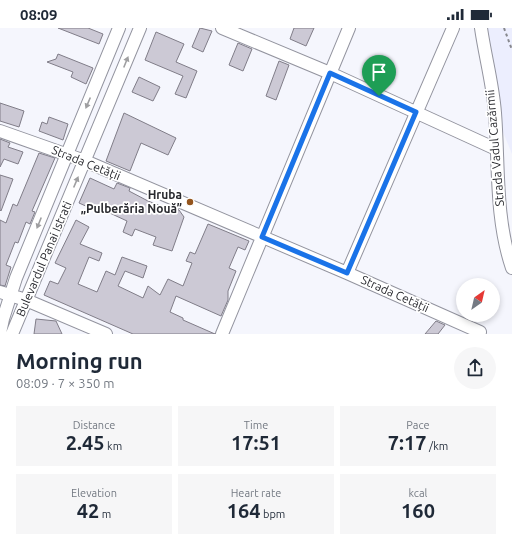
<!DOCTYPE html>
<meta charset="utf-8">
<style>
:root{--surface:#fff;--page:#f6f6f7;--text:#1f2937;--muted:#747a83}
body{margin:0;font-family:Ubuntu,sans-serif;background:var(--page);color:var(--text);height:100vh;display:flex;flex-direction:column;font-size:15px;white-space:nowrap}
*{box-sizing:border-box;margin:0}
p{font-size:13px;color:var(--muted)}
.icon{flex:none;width:22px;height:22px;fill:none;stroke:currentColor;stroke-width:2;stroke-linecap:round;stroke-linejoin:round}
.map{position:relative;height:306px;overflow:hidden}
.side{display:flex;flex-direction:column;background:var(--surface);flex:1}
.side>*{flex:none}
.needle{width:26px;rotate:34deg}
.tools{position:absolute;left:456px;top:250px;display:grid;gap:8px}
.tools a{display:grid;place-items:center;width:44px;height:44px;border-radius:50%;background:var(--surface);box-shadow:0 2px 6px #0003;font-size:20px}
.pin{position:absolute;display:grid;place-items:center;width:34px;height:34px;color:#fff;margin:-41px -17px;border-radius:50% 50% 50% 0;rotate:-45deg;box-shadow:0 0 4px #0007}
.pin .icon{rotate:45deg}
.round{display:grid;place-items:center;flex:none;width:42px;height:42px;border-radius:21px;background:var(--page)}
.summary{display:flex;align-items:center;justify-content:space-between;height:68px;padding:0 16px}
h1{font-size:22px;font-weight:700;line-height:30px}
.stats{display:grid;grid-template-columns:repeat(3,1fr);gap:6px;height:68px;padding:4px 16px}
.stats div{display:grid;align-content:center;border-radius:0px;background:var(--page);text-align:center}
.stats b{font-size:20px;font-weight:700}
.stats small{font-size:11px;font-weight:400}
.stats p{font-size:11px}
.status{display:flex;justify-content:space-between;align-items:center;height:28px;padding:0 20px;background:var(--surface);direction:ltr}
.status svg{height:11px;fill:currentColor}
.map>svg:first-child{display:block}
</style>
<div class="status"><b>08:09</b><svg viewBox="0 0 49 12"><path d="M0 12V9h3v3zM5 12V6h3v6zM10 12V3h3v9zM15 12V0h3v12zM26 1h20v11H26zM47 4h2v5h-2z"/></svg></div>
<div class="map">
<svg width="512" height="306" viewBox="0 0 512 306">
<rect width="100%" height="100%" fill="#f5f6fd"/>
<path fill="#eceefe" d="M486,0H512V126L503,104Z"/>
<path fill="#ccc9d5" stroke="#807d88" d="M58,0H88L103,6L99,16Z
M200,0L212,3L203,24L192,19Z
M294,0H314L306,18L290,11Z
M156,4L184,16L176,34L197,43L186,70L175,66L183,48L145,32Z
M238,15L252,21L243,43L229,37Z
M58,26L93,40L86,56L71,49L73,44L47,34L56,31Z
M279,33L289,37L276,72L266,68Z
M139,49L160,59L153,73L132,64Z
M0,75L24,83L19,99L0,93Z
M124,85L176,110L168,127L141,115L130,143L106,133Z
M49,89L68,96L63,112L39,103L42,94L47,96Z
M0,111L10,115L8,119L23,124L18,136L4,131L0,139Z
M39,125L55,130L32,183L35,184L30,196L26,194L18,215L15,214L6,237L11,239L5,258L0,257V192L6,195L13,176L17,178Z
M0,147L13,151L1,183L0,182Z
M90,150L114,161L117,155L130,160L129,163L148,173L166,180L167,178L179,182L184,189L172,223L153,217L156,209L135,201L132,208L123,204L127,193L99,180L97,183L79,175Z
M76,192L89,199L80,216L102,225L99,233L89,229L78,256L97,264L106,243L115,247L122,229L147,238L143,250L125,243L118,258L143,270L148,258L160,267L168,251L183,258L192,235L186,233L190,224L195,226L208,196L249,213L245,222L238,219L229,240L236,243L228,263V272L221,288L176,268L170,284L183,290V292L215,306H133L44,267L50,253L58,256L66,240L55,235Z
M36,291L56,293L62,306H34Z
M436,293L445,297L438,306H425Z"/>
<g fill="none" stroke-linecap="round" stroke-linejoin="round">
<defs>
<path id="minor" d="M222,0L330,45L496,121
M481,0C485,28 493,57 495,85C499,136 495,190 512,240
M0,103L85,133L347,245L480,304
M347,245L453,0
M0,264L26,272L106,306
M0,305L3,291L16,250L119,0
M12,306L140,0
M222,306L349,0"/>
</defs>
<use href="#minor" stroke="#93949f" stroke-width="14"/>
<path stroke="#87888e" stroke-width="2" stroke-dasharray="3 3" stroke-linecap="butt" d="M504,0L512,22"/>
<use href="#minor" stroke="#fff" stroke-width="12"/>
</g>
<defs><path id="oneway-solid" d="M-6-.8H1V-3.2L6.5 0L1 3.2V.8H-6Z"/></defs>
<g fill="#9f9fa1">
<use href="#oneway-solid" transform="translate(126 34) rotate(-68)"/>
<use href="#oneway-solid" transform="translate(88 75) rotate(113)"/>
<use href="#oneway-solid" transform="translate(76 154) rotate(-67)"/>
<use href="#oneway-solid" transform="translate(39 195) rotate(112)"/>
</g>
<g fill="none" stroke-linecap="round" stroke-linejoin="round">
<defs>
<path id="route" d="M330,45L416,84L347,245L262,209Z"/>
</defs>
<use href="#route" stroke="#fff" stroke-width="8"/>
<use href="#route" stroke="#1a73e8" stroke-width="5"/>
</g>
<circle fill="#94551d" stroke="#fff" stroke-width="1.5" cx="190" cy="174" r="4"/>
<g text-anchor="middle" stroke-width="3.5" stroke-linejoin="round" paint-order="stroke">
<g font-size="12" fill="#292a2f" stroke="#fff">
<text transform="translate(495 120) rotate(-95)" y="4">Strada Vadul Cazărmii</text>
<text transform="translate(86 135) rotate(22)" y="4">Strada Cetății</text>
<text transform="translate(44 231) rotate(-67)" y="4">Bulevardul Panai Istrati</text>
<text transform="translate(395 266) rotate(24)" y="4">Strada Cetății</text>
</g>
<g font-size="12" font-weight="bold" fill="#292a2f" stroke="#fff" text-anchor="end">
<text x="182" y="171">Hruba<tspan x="182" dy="14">„Pulberăria Nouă”</tspan></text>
</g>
</g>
</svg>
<div class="tools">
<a><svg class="needle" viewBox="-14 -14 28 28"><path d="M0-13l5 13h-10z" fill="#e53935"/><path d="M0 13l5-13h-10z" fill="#747a83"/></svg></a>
</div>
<div class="pin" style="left:379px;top:68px;background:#1e9e55"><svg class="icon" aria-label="arrive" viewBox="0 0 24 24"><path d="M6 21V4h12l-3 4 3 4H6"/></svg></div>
</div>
<section class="side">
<div class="summary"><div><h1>Morning run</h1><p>08:09 · 7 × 350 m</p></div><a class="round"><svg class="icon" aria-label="share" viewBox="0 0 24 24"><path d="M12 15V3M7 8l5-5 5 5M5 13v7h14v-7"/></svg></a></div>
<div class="stats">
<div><p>Distance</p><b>2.45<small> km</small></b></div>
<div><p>Time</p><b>17:51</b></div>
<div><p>Pace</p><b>7:17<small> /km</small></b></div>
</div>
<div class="stats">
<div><p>Elevation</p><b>42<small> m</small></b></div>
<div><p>Heart rate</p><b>164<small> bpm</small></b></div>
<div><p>kcal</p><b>160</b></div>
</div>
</section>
